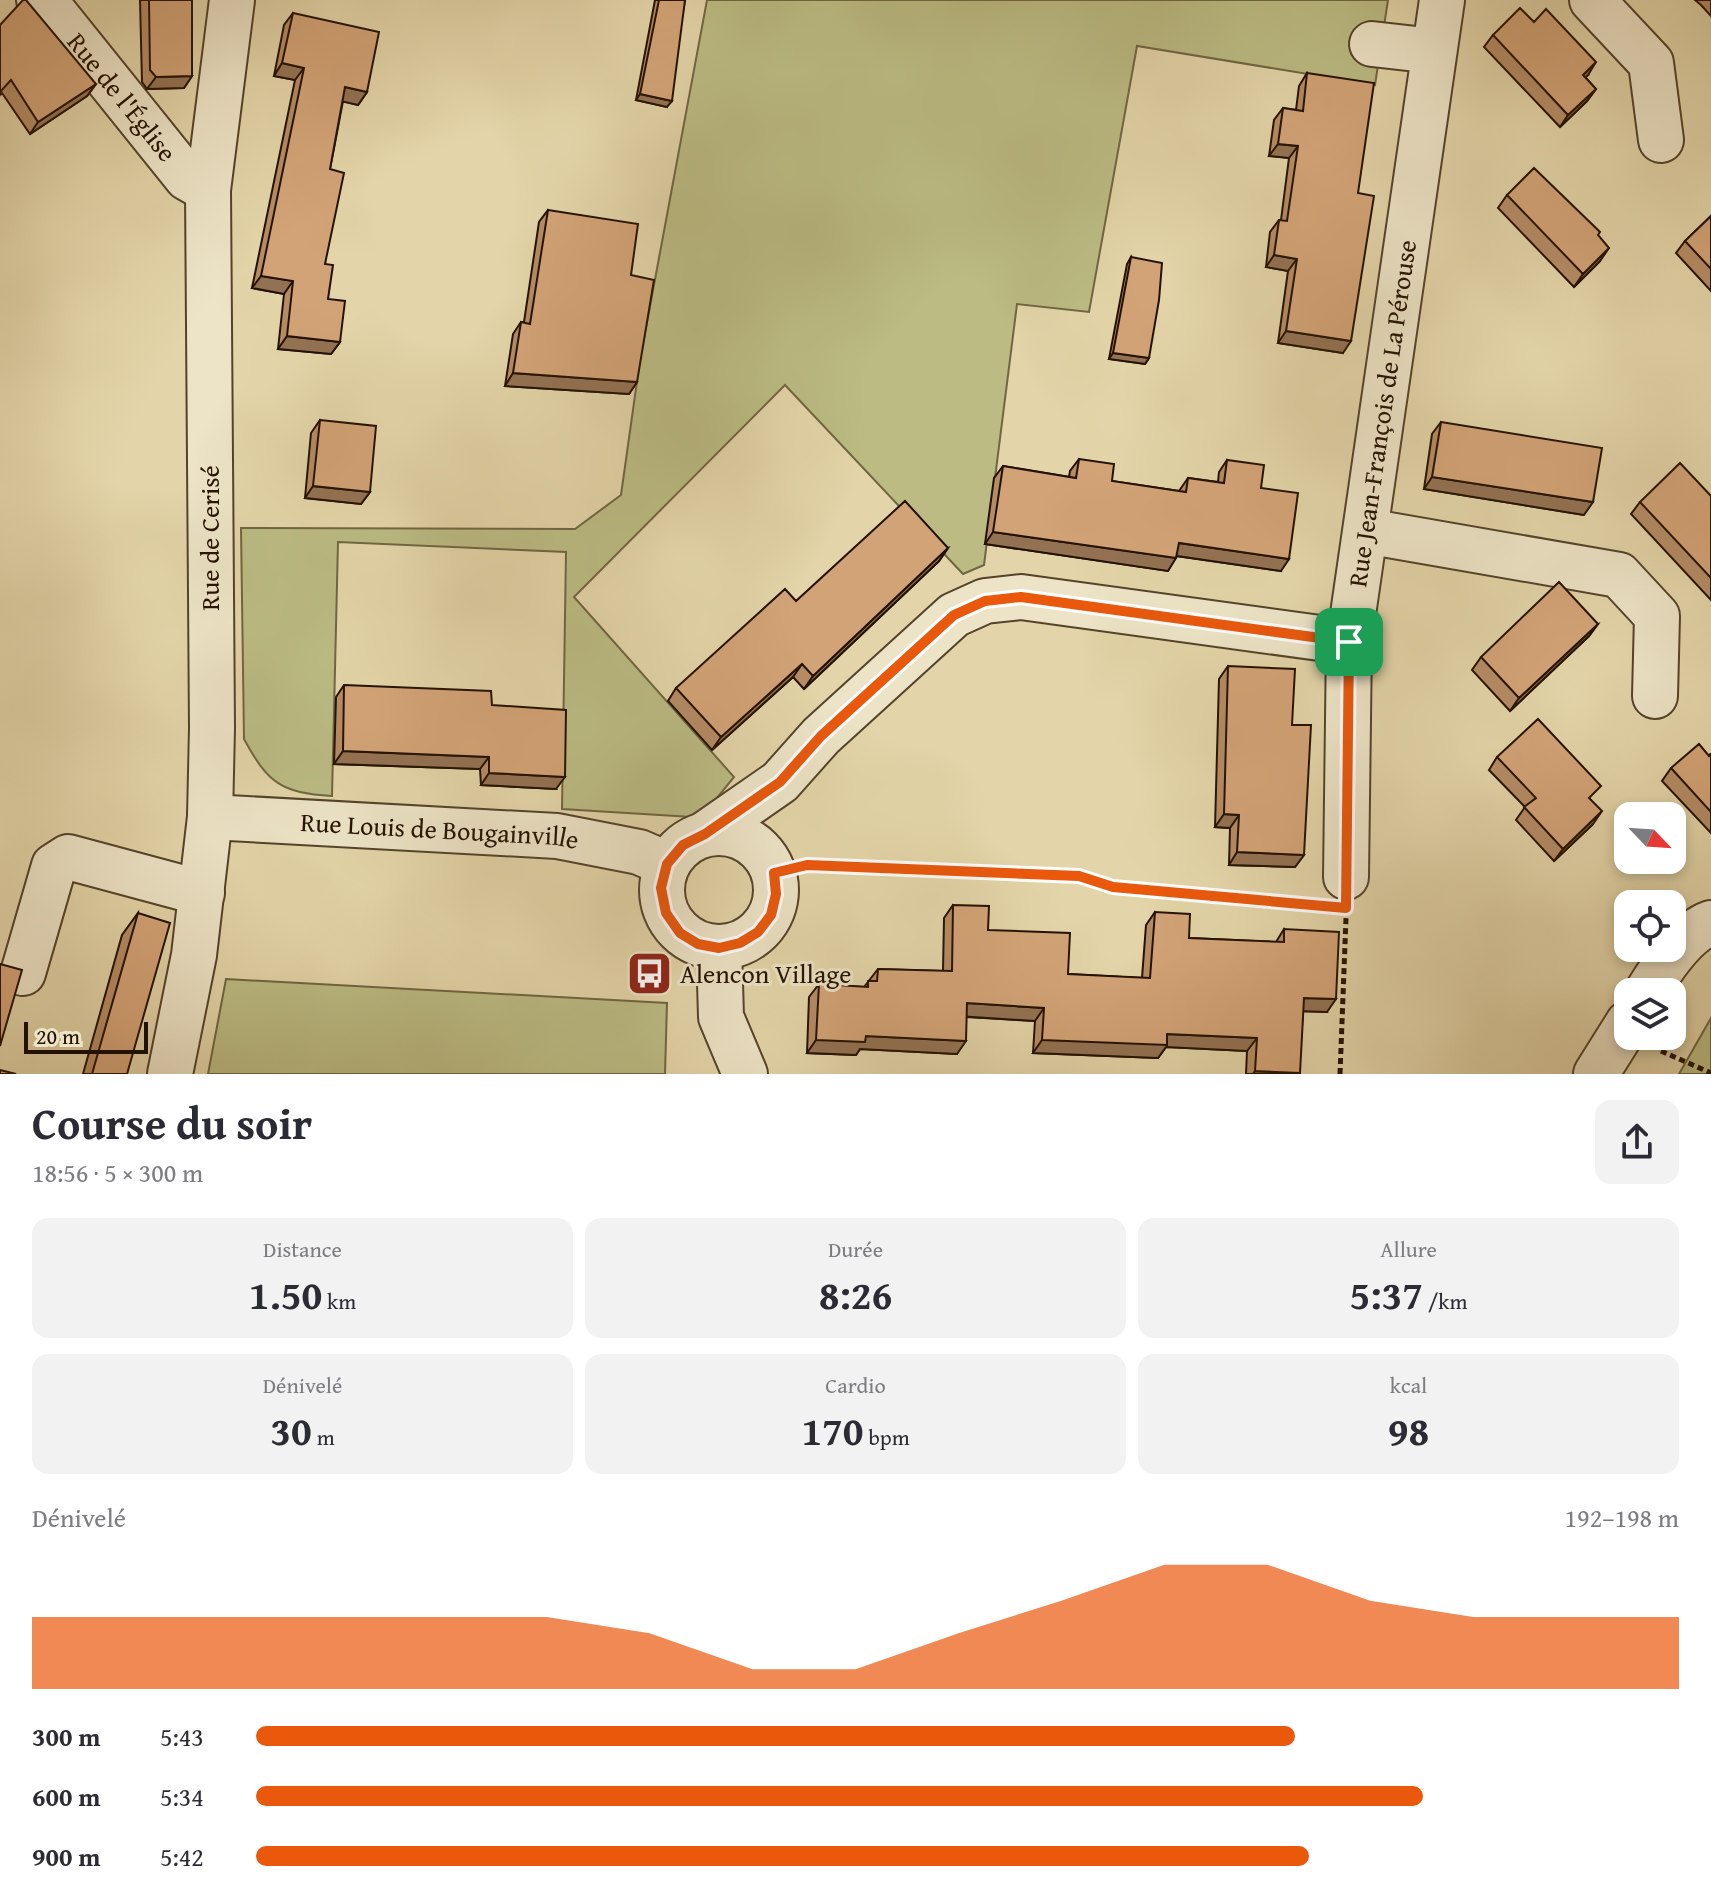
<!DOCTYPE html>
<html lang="fr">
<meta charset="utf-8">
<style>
:root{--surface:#fff;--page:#f2f2f3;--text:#2b2b33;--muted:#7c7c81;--accent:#ea580c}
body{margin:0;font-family:"Gentium Book Plus",serif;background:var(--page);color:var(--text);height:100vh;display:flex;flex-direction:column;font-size:30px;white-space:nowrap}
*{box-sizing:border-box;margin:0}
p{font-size:26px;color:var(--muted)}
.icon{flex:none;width:44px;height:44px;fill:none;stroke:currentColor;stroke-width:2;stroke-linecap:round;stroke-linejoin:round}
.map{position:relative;height:1074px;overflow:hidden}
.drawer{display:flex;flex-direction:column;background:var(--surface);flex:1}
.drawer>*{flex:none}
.needle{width:52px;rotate:115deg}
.fabs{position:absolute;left:1614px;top:802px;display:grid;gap:16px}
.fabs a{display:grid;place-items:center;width:72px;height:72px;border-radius:16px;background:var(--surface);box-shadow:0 4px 12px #0003;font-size:40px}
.scale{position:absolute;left:24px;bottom:20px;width:124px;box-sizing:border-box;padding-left:8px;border:4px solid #241200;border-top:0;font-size:22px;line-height:28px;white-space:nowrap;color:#241200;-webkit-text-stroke:6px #ede4c7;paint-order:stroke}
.pin{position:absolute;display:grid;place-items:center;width:68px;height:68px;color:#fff;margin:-34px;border-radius:16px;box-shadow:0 4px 12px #0006}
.round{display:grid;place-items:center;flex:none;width:84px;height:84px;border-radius:16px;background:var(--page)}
.overview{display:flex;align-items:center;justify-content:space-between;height:136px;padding:0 32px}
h1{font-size:44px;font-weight:700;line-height:60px}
.figures{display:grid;grid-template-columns:repeat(3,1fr);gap:12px;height:136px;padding:8px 32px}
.figures div{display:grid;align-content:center;border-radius:16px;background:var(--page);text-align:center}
.figures b{font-size:40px;font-weight:700}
.figures small{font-size:22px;font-weight:400}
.figures p{font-size:22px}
.chart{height:224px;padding:16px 32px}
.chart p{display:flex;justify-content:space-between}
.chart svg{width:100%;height:144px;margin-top:8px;fill:var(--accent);opacity:.7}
ul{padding:0 32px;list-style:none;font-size:26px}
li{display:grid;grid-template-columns:128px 96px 1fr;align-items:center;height:60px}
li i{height:20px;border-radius:10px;background:var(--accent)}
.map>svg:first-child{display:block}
</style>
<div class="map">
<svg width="1711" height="1074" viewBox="0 0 1711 1074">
<rect width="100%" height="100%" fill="#e3d5a9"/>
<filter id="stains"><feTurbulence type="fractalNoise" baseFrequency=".0025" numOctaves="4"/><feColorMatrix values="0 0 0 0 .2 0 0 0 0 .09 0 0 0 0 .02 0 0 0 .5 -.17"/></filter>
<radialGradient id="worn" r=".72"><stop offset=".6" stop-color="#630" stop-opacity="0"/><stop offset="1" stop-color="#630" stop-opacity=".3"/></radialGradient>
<path fill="#bbbb83" stroke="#706642" stroke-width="2" d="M707,0H1388L1375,85L1137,46L1089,312L1017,304L984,565L963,574L785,385L574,597L734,777L717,798L692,817L562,809L566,552L338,542L332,796C281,793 268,783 244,739L241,528L575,529L621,495L640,360Z
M226,979L667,1003L665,1074H208Z
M1711,1018V1074H1679Z"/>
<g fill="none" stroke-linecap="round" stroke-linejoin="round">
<defs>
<g id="minor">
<path id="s1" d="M39,0L56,15L187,178L208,190"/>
<path d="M1592,0L1651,63L1661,140"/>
<path d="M1372,44L1434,51"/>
<path d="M1366,531L1619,575L1657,616L1655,696"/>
<path id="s2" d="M210,817L557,836L639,852L667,864"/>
<circle cx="719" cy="890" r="57"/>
<path d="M705,834L780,782L821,736L954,615L985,601L1021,597L1349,642"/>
<path id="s3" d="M1346,877L1349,642L1442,0"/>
<path d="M719,948L721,1017L745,1074"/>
<path d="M23,973L54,866L68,857L202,893"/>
<path d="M1647,992C1661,969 1685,932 1711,923"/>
<path d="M170,1074L194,955L210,817L212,728L208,190L232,0"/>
<path d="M1596,1074L1628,1023"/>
</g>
</defs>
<use href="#minor" stroke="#54432a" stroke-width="48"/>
<path stroke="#241200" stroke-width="5" stroke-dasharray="6 4" stroke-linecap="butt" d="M774,873L807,865L1052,874L1079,876L1113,887L1313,905
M1661,1051L1711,1073
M1340,1074L1346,918"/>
<use href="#minor" stroke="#ede4c7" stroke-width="44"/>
</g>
<path fill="#b58c65" stroke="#241200" stroke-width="2" d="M140,0H192V76L184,88L147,89L142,82Z
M655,0H685L667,107L636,100Z
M1695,0H1711V16L1701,5Z
M293,13L367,92L358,105L343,101L330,169L325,264L328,299L340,342L331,354L278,349L284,294L252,288L295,80L274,76L284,25Z
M0,25L96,84L87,96L30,134L2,93L0,95Z
M1493,35L1588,75L1585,77L1596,89L1587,101L1560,127L1484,47Z
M1307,73L1358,193L1343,353L1278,343L1288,271L1266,267L1270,232L1279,220H1281L1289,158L1269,156L1274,120L1283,108L1296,110L1299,86Z
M1507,195L1598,236L1600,261L1574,287L1498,208Z
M548,210L631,275L637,382L629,394L505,386L513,334L521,322H524L539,222Z
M1711,216V291L1676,253L1685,241Z
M1131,257L1149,358L1145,364L1109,359L1127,264Z
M320,420L370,492L361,504L305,498L311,433Z
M1441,422L1584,515L1424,489L1432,434Z
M1079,459L1112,481L1179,491L1188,478L1218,482L1219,472L1227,460L1261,488L1281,571L1176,556L1168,571L985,544L994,478L1003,466L1069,477L1070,471Z
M1711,496V600L1631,514L1640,502Z
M948,548L939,561L804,689L793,677L712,750L668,701L676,688L796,601Z
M1598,624L1589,636L1510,711L1472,670L1481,657Z
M1228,666L1292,725L1304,855L1295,867L1229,865L1230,828L1215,827L1219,679Z
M344,685L492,705L556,789L481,785L480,769L334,764L336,697Z
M1711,754V833L1662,781L1671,768Z
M1497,757L1591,800L1593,824L1554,861L1516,820L1525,807L1489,770Z
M953,905L988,930L1068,974L1142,978L1146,925L1155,912L1189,938L1276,942L1284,929L1327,1012L1303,1011L1299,1074H1246L1247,1051L1166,1047L1158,1058L1033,1053L1035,1021L966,1017L957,1054L860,1049L856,1055L807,1053L809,997L819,984L864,987L878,969L943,971L944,918Z
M138,913L127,1074H83L122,935Z"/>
<path fill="#937253" stroke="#241200" stroke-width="2" d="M1596,62L1588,75L1574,88L1583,75Z
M282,63L304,68L295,80L274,76Z
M192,76L184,88L147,89L156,77Z
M96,84L87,96L30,134L38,122Z
M345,87L367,92L358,105L336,100Z
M1596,89L1587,101L1560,127L1568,115Z
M640,94L672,101L667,107L636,100Z
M1278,144L1298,146L1289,158L1269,156Z
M1609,248L1600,261L1574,287L1583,274Z
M1274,255L1297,259L1288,271L1266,267Z
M261,276L293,281L284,294L252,288Z
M1286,331L1351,341L1343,353L1278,343Z
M287,336L340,342L331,354L278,349Z
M1113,353L1149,358L1145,364L1109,359Z
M513,373L637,382L629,394L505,386Z
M1432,477L1593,502L1584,515L1424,489Z
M313,486L370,492L361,504L305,498Z
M993,532L1176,558L1168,571L985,544Z
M1179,543L1289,559L1281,571L1170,555Z
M948,548L939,561L804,689L813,676Z
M1598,624L1589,636L1510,711L1519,698Z
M802,664L793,677L712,750L721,737Z
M343,751L489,757L480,769L334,764Z
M489,773L565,777L556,789L481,785Z
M1602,811L1593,824L1554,861L1563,849Z
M1224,814L1239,815L1230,828L1215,827Z
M1237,852L1304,855L1295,867L1229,865Z
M1304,998L1336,999L1327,1012L1295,1011Z
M967,1003L1044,1008L1035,1021L957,1016Z
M1167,1034L1257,1038L1247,1051L1166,1047L1158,1058L1033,1053L1042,1040Z
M866,1036L966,1041L957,1054L860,1049L856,1055L807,1053L816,1040Z
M1255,1071L1300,1073L1253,1074Z"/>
<path fill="#d2a376" stroke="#241200" stroke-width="2" d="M23,0H26L96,84L38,122L11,80L0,92V25Z
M149,0H192V76L156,77L150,70Z
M659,0H685L672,101L640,94Z
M1520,8L1534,22L1546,9L1596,62L1583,75L1596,89L1568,115L1493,35Z
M293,13L379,32L367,92L345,87L330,169L344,173L325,264L333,265L328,299L345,301L340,342L287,336L293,281L261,276L304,68L282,63Z
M1307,73L1374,83L1358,193L1374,196L1351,341L1286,331L1297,259L1274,255L1279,220L1287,221L1298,146L1278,144L1283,108L1303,111Z
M1534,168L1600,232L1598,235L1609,248L1583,274L1507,195Z
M548,210L638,224L631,275L654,280L637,382L513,373L521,322L530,324Z
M1711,216V269L1685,241Z
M1131,257L1162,263L1159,300L1149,358L1113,353Z
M320,420L376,426L370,492L313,486Z
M1441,422L1602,448L1593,502L1432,477Z
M1079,459L1114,464L1112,481L1186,492L1188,478L1224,483L1227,460L1264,465L1261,488L1298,493L1289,559L1179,543L1176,558L993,532L1003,466L1076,478Z
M1680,463L1711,496V578L1640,502Z
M905,501L948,548L813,676L802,664L721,737L676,688L785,589L796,601Z
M1559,582L1598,624L1519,698L1481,657Z
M1228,666L1295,669L1292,725H1311L1304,855L1237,852L1239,815L1224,814Z
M344,685L491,691L492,705L566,710L565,777L489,773V757L343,751Z
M1538,719L1601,786L1589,798L1602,811L1563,849L1524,807L1536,798L1497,757Z
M1699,744L1709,756L1711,754V812L1671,768Z
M953,905L989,906L988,930L1070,933L1068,974L1150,978L1155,912L1190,914L1189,938L1284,942V929L1339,932L1336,999L1304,998L1300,1073L1255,1071L1257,1038L1167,1034V1045L1042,1040L1044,1008L967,1003L966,1041L866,1036L865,1042L816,1040L819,984L868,987V981H877L878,969L952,971Z
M138,913L170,923L127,1074H92Z
M0,964L22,970L0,1046Z
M0,1070L16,1074H0Z"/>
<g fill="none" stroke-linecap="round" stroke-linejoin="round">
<defs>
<path id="route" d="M1021,597L1349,642L1346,908L1113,887L1079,876L807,865L774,873L776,894L771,915L758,932L740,943L719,948L698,944L680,933L666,913L661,888L667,864L683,845L705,834L780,782L821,736L954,615L985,601Z"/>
</defs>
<use href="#route" stroke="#fff" stroke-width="16"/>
<use href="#route" stroke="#ea580c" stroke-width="10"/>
</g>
<defs>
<symbol id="bus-square" viewBox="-11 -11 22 22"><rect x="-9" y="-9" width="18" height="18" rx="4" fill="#8f2418" stroke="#ede4c7"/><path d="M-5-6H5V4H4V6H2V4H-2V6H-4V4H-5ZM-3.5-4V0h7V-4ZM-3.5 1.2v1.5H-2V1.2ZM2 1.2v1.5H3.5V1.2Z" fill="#fff"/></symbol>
</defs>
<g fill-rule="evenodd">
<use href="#bus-square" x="624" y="948" width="51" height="51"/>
</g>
<g text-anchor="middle" stroke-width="6" stroke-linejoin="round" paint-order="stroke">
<g font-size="26" fill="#241200" stroke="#ede4c7">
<text dy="9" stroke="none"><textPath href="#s1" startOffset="128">Rue de l'Église</textPath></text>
<text dy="9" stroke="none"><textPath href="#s3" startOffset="466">Rue Jean-François de La Pérouse</textPath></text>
<text transform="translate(210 538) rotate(-90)" y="9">Rue de Cerisé</text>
<text dy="9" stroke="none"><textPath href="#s2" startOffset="230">Rue Louis de Bougainville</textPath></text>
</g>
<g font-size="26" fill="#241200" stroke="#ede4c7" text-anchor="start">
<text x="680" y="983">Alencon Village</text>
</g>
</g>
<rect width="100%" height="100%" filter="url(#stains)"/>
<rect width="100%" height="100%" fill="url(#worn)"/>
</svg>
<div class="fabs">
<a><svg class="needle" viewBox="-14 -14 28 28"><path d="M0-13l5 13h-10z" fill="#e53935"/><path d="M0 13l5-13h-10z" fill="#7c7c81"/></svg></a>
<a><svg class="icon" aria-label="locate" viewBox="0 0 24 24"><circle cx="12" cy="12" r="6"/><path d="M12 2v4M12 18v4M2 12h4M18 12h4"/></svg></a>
<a><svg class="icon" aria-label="layers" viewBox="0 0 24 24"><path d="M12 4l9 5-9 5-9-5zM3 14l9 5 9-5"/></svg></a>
</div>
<div class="scale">20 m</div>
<div class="pin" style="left:1349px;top:642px;background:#1e9e55"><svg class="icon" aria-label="arrive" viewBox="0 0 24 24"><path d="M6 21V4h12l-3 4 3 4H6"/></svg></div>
</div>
<section class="drawer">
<div class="overview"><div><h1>Course du soir</h1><p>18:56 · 5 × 300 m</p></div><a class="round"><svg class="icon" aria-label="share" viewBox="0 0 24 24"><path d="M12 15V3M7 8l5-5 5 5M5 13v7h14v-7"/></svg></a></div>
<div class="figures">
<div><p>Distance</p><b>1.50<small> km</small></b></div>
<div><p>Durée</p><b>8:26</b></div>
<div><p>Allure</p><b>5:37<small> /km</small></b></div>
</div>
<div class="figures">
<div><p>Dénivelé</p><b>30<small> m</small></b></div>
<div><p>Cardio</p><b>170<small> bpm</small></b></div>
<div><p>kcal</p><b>98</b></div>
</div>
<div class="chart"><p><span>Dénivelé</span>192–198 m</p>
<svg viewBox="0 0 160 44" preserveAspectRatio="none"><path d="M0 44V22L10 22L20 22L30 22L40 22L50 22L60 27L70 38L80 38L90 27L100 17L110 6L120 6L130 17L140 22L150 22L160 22V44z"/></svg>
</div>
<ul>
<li><b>300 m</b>5:43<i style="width:73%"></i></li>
<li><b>600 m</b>5:34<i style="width:82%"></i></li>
<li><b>900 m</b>5:42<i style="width:74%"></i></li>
</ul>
</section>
